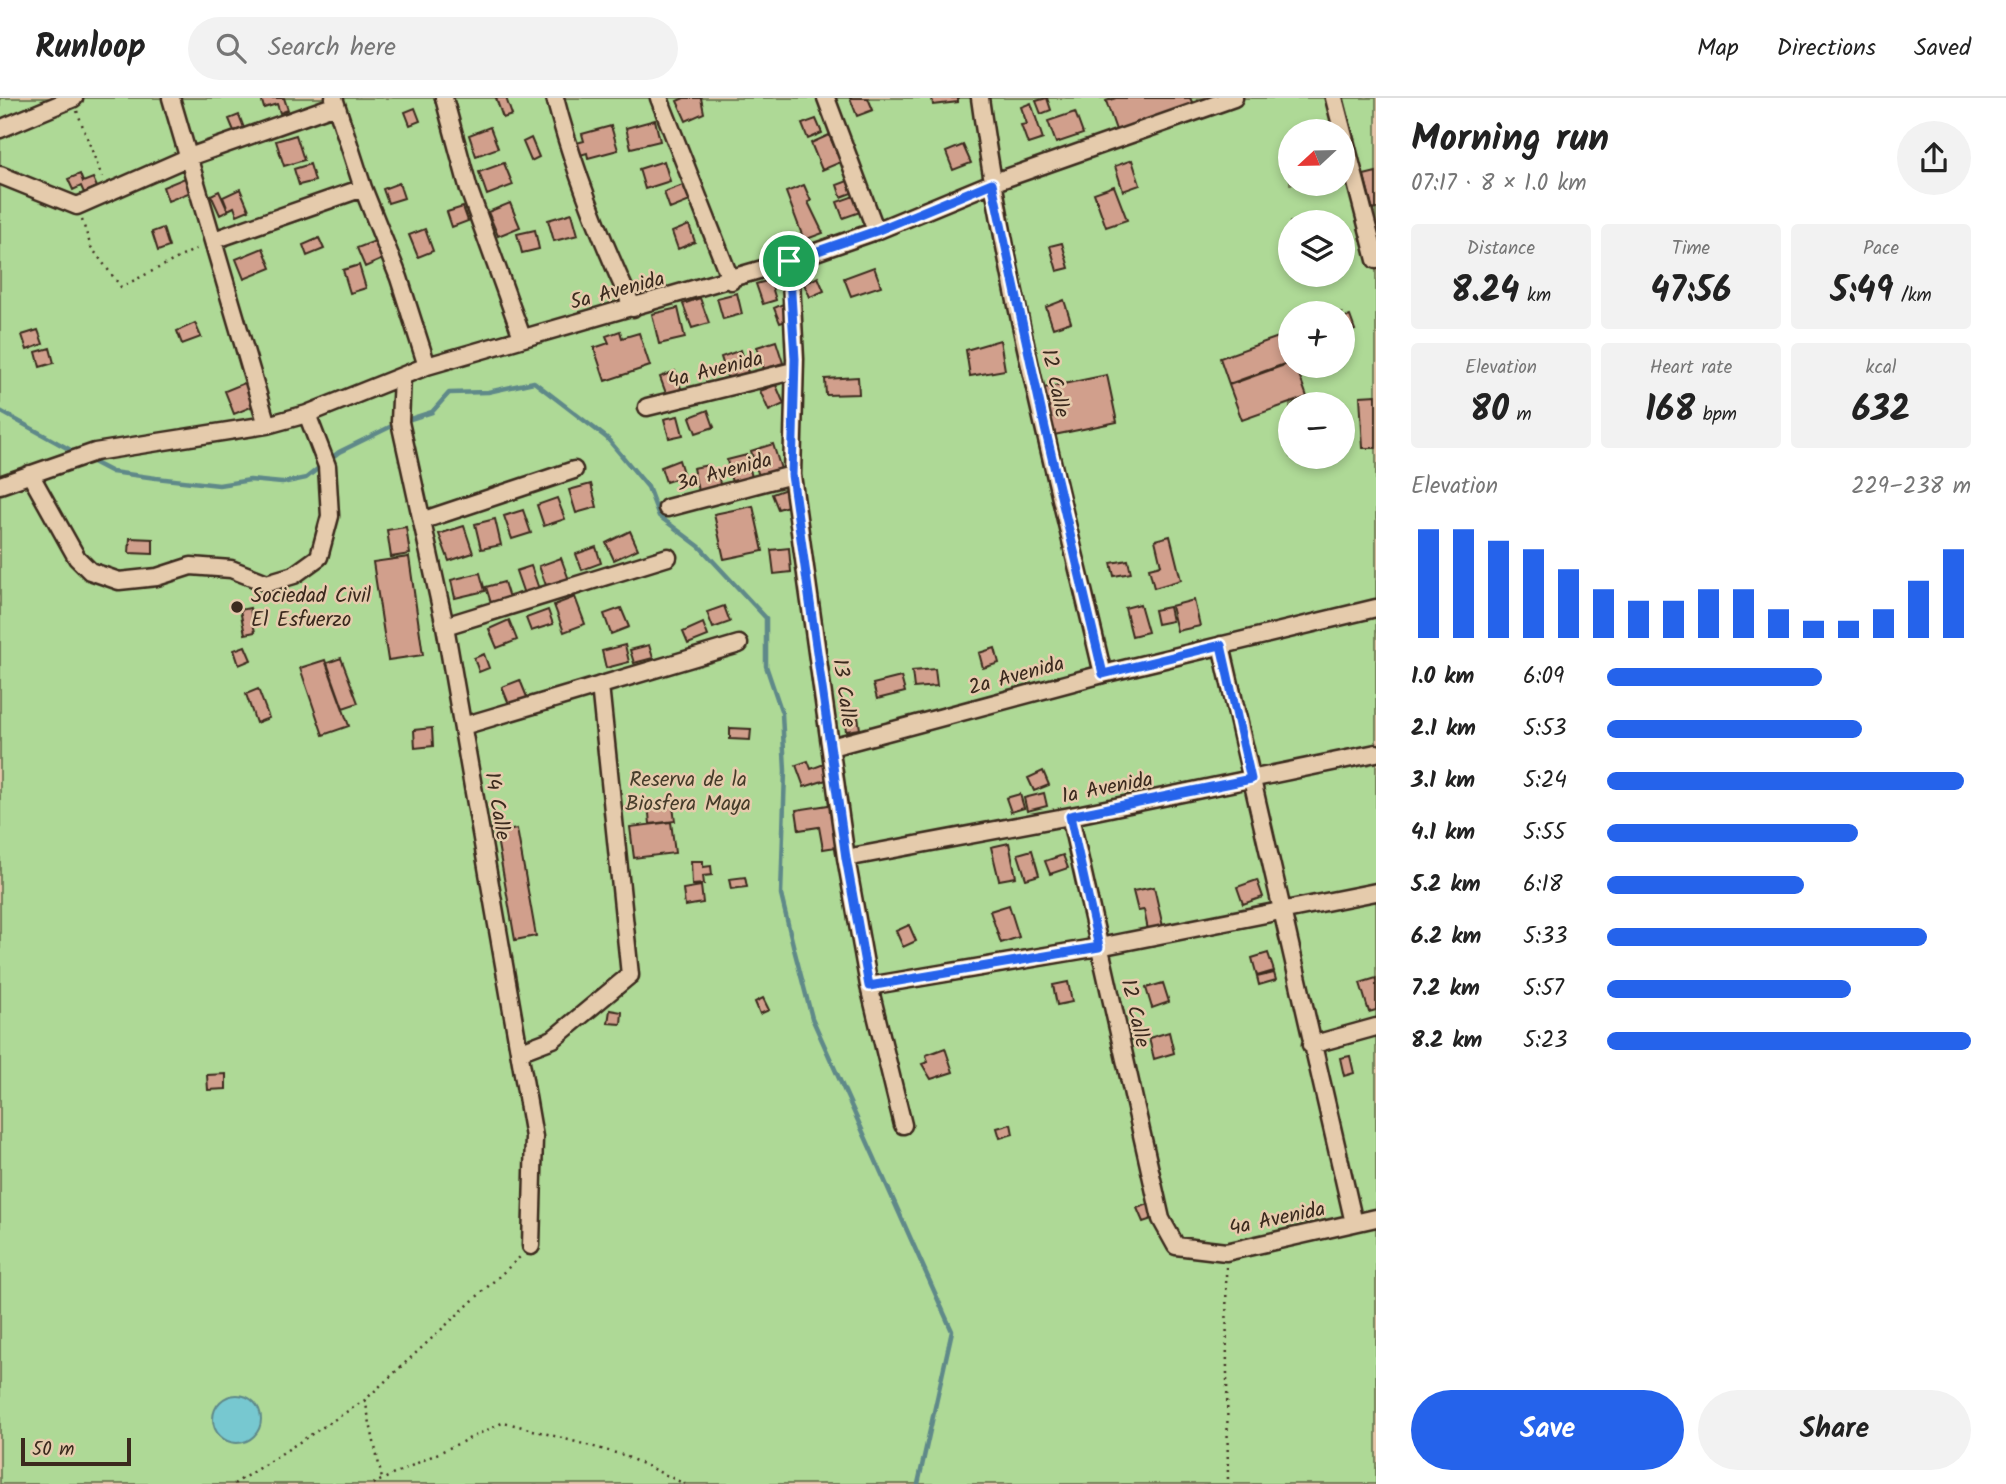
<!DOCTYPE html>
<meta charset="utf-8">
<style>
:root{--surface:#fff;--page:#f2f2f2;--text:#222;--muted:#767676;--line:#e0e0e0;--accent:#2563eb}
body{margin:0;font-family:Kalam,sans-serif;background:var(--page);color:var(--text);height:100vh;display:flex;flex-direction:column;font-size:26px;white-space:nowrap}
*{box-sizing:border-box;margin:0}
p{font-size:23px;color:var(--muted)}
.icon{flex:none;width:38px;height:38px;fill:none;stroke:currentColor;stroke-width:2;stroke-linecap:round;stroke-linejoin:round}
.map{position:relative;flex:1;overflow:hidden}
.side{display:flex;flex-direction:column;background:var(--surface);width:630px}
.side>*{flex:none}
.needle{width:46px;rotate:248deg}
.fabs{position:absolute;left:1278px;top:21px;display:grid;gap:14px}
.fabs a{display:grid;place-items:center;width:77px;height:77px;border-radius:50%;background:var(--surface);box-shadow:0 4px 10px #0003;font-size:35px}
.scale{position:absolute;left:21px;bottom:18px;width:110px;box-sizing:border-box;padding-left:7px;border:4px solid #3b2a1e;border-top:0;font-size:19px;line-height:24px;white-space:nowrap;color:#3b2a1e;-webkit-text-stroke:5px #e5cbac;paint-order:stroke}
.pin{position:absolute;display:grid;place-items:center;width:60px;height:60px;color:#fff;margin:-30px;border:4px solid #fff;border-radius:50%;box-shadow:0 2px 7px #0007}
.round{display:grid;place-items:center;flex:none;width:74px;height:74px;border-radius:37px;background:var(--page)}
.headline{display:flex;align-items:center;justify-content:space-between;height:119px;padding:0 35px}
h1{font-size:38px;font-weight:700;line-height:52px}
.stats{display:grid;grid-template-columns:repeat(3,1fr);gap:10px;height:119px;padding:7px 35px}
.stats div{display:grid;align-content:center;border-radius:7px;background:var(--page);text-align:center}
.stats b{font-size:35px;font-weight:700}
.stats small{font-size:19px;font-weight:400}
.stats p{font-size:19px}
.chart{height:196px;padding:14px 35px}
.chart p{display:flex;justify-content:space-between}
.chart svg{width:100%;height:126px;margin-top:7px;stroke:var(--accent);stroke-width:6}
.button{display:flex;gap:14px;margin-top:auto;padding:14px 35px}
.button a{flex:1;height:80px;border-radius:42px;background:var(--accent);color:#fff;font-size:28px;font-weight:700;line-height:80px;text-align:center}
.button a+a{background:var(--page);color:var(--text)}
ul{padding:0 35px;list-style:none;font-size:23px}
li{display:grid;grid-template-columns:112px 84px 1fr;align-items:center;height:52px}
li i{height:18px;border-radius:9px;background:var(--accent)}
header{display:flex;align-items:center;gap:42px;box-sizing:border-box;height:98px;padding:0 35px;background:var(--surface);border-bottom:2px solid var(--line)}
header strong{font-size:33px}
nav{display:flex;gap:38px;margin-inline-start:auto;font-size:24px}
.search{width:490px;height:63px;background:var(--page);display:flex;align-items:center;gap:18px;box-sizing:border-box;padding:0 24px;border-radius:38px;color:var(--muted);font-size:26px}
main{display:flex;flex:1;min-height:0}
.map>svg:first-child{display:block}
</style>
<header>
<strong>Runloop</strong>
<div class="search"><svg class="icon" aria-label="search" viewBox="0 0 24 24"><circle cx="10" cy="10" r="6"/><path d="M15 15l6 6"/></svg>Search here</div>
<nav><a>Map</a><a>Directions</a><a>Saved</a></nav>
</header>
<main>
<div class="map">
<svg width="1376" height="1386" viewBox="0 0 1376 1386">
<rect width="100%" height="100%" fill="#e5c5a9"/>
<filter id="ink" filterUnits="userSpaceOnUse"><feTurbulence type="fractalNoise" baseFrequency=".0143" numOctaves="2"/><feDisplacementMap in="SourceGraphic" scale="14" xChannelSelector="R" yChannelSelector="G"/><feConvolveMatrix kernelMatrix="1 2 1 2 8 2 1 2 1" color-interpolation-filters="sRGB"/></filter>
<g filter="url(#ink)">
<path fill="#aed996" stroke="#74825a" stroke-width="2" fill-rule="evenodd" d="M0,0H51L0,21Z
M59,0H1376V1386H0V24ZM1290,33H1342V86H1290ZM1290,124H1342V177H1290ZM1290,215H1342V268H1290ZM1290,306H1342V359H1290Z"/>
<path fill="#77c8d0" stroke="#5f8989" stroke-width="2" d="M213 1321a24 24 0 1 1 48 0a24 24 0 1 1-48 0Z"/>
<g fill="none" stroke-linecap="round" stroke-linejoin="round">
<path stroke="#5f8989" stroke-width="4.5" d="M0,313L76,355
M404,323L432,314L449,295L488,294L534,284L607,340L648,389L659,418L700,449L766,520V568L782,615L785,673L781,797L794,851L812,920L952,1233L918,1386
M89,362L112,374L156,380L219,387L250,382L282,385L306,380L339,354L396,326"/>
</g>
<path fill="#d19f8c" stroke="#3b2a1e" stroke-width="2" d="M261,0H284L288,12L280,15L277,6L264,10Z
M496,0H506L512,17L503,20Z
M684,0H701L704,15L686,23L677,3Z
M850,0H868L873,12L857,18Z
M932,0H958V4L933,7Z
M1047,0L1051,12L1041,16L1036,3Z
M1116,0H1190L1193,6L1116,32L1106,3Z
M1031,5L1043,41L1028,46L1021,27L1027,26L1021,9Z
M415,10L420,23L410,27L405,14Z
M1075,14L1083,36L1056,45L1048,23Z
M239,17L244,30L234,33L229,21Z
M816,21L822,35L808,41L802,26Z
M655,22L660,43L631,50L626,30Z
M611,28L618,52L588,60L587,55L577,58L573,46L584,43L582,36Z
M490,29L498,50L476,58L469,37Z
M296,37L304,62L284,68L276,43Z
M829,37L841,64L822,72L811,45Z
M531,40L539,59L531,63L523,44Z
M963,47L971,65L953,72L946,54Z
M1132,62L1140,87L1123,93L1115,68Z
M664,63L670,83L645,91L639,71Z
M504,65L513,87L487,97L479,74Z
M310,66L315,83L299,87L294,71Z
M1376,74V111L1373,112L1364,77Z
M80,76L83,84L93,80L97,89L84,95L81,88L73,92L68,81Z
M185,80L191,94L168,103L163,89Z
M853,81L857,93L841,99L837,87Z
M399,85L404,100L388,105L383,91Z
M683,87L690,103L670,111L664,94Z
M804,87L811,103L808,104L823,135L804,142L786,94Z
M1114,88L1127,122L1106,129L1094,95Z
M240,91L249,112L237,117L234,109L228,112L223,99Z
M219,93L228,113L220,117L211,97Z
M857,97L863,113L843,120L837,104Z
M510,105L520,129L498,138L488,114Z
M463,109L468,123L452,129L447,114Z
M572,115L578,137L554,143L548,122Z
M689,127L695,144L678,151L672,134Z
M163,130L169,149L158,153L152,134Z
M425,131L433,153L418,159L409,137Z
M535,132L539,151L522,155L517,136Z
M319,140L324,151L307,158L303,147Z
M375,143L383,161L365,169L357,150Z
M1062,145L1069,170L1057,173L1050,148Z
M263,150L271,170L244,181L236,161Z
M359,167L366,190L350,195L343,172Z
M874,169L881,188L851,198L844,180Z
M818,179L824,193L810,199L804,186Z
M770,182L776,202L763,206L756,186Z
M737,195L742,216L723,221L717,200Z
M700,200L709,225L692,230L683,206Z
M1064,202L1071,224L1053,230L1046,209Z
M783,206L789,222L780,225L774,210Z
M678,210L685,240L659,246L652,216Z
M1350,218L1355,232L1342,236V221Z
M195,225L201,239L182,246L177,233Z
M38,232L43,246L27,252L22,237Z
M620,233L622,240L639,235L650,268L605,283L594,250L609,245L606,238Z
M1284,237L1290,264L1229,286L1220,260Z
M1000,242L1005,272L970,278L966,252Z
M776,243L783,265L764,271L757,249Z
M50,250L54,265L40,269L36,254Z
M741,252L748,274L728,281L721,259Z
M1290,265V268H1296L1307,299L1242,322L1229,287Z
M675,273L682,293L667,298L660,279Z
M1107,277L1117,324L1054,337L1044,290Z
M858,279L859,296L826,297L825,281Z
M247,284L256,307L234,316L225,293Z
M776,287L784,306L769,313L760,293Z
M1376,297V350H1363L1360,298Z
M708,312L714,329L696,335L690,319Z
M678,318L683,337L669,340L664,321Z
M773,346L781,371L759,378L751,353Z
M747,357L752,380L732,385L727,362Z
M679,362L684,378L666,384L661,369Z
M709,367L712,380L719,379L720,388L698,393L693,370Z
M591,386L597,409L576,415L569,392Z
M786,391L791,407L778,411L772,396Z
M557,400L565,421L544,428L537,407Z
M753,408L763,453L724,461L714,416Z
M523,412L531,435L512,441L504,418Z
M495,421L501,447L481,451L475,426Z
M464,428L473,455L449,463L439,436Z
M406,429L410,456L391,459L387,432Z
M630,433L638,451L614,462L606,445Z
M1170,438L1181,482L1154,490L1149,470L1161,467L1155,442Z
M130,440L153,441V456L129,455Z
M596,449L601,465L582,472L576,456Z
M789,450L791,474L774,476L771,452Z
M409,459L423,557L388,562L373,464Z
M561,460L569,482L547,490L539,468Z
M1128,462L1131,475L1114,478L1111,465Z
M531,468L539,491L524,496L516,473Z
M480,475L485,493L455,500L451,482Z
M504,484L510,503L492,508L486,489Z
M575,499L585,526L564,534L554,507Z
M1194,502L1200,528L1177,533L1171,508Z
M1140,506L1148,534L1132,538L1125,510Z
M724,508L730,524L713,530L707,514Z
M1169,509L1172,523L1157,526L1154,512Z
M250,510L255,534L245,536L240,512Z
M621,510L629,529L611,536L604,516Z
M548,512L553,526L531,533L526,520Z
M509,522L517,542L497,550L489,531Z
M703,525L708,538L688,546L683,534Z
M625,547L629,564L606,570L602,553Z
M649,547L653,560L634,565L630,552Z
M245,548L251,562L239,567L234,552Z
M995,550L999,565L983,570L979,555Z
M484,556L489,570L479,574L474,560Z
M341,560L358,605L343,610L327,565Z
M325,562L349,628L323,637L300,570Z
M935,571L937,588L914,590L912,573Z
M901,579L905,594L877,601L873,586Z
M520,582L529,604L511,611L502,589Z
M258,591L269,620L256,625L246,596Z
M857,613L860,631L846,633L843,614Z
M432,630L433,648L415,650L414,632Z
M730,630L751,631L750,642L730,641Z
M808,663L811,671L824,666L829,681L804,689L796,667Z
M1043,673L1049,687L1034,693L1028,680Z
M1044,695L1047,708L1027,713L1024,700Z
M1020,696L1024,710L1011,714L1006,700Z
M672,702L675,723L650,726L648,705Z
M835,706L842,748L823,751L819,729L799,732L796,712Z
M671,724L675,755L634,760L630,729Z
M517,731L536,838L515,842L496,735Z
M1009,745L1016,779L999,782L991,749Z
M1032,752L1039,777L1026,781L1018,756Z
M1063,757L1068,770L1050,776L1045,763Z
M691,763H703V769L711,768L712,777L703,778L704,786L692,787Z
M745,779L747,789L731,791L729,781Z
M1257,782L1263,799L1243,806L1237,789Z
M701,788L703,805L685,808L683,791Z
M1154,789L1164,833L1149,837L1144,812L1138,813L1133,793Z
M1009,807L1019,839L1001,845L990,813Z
M909,827L916,843L903,849L896,833Z
M1268,855L1274,873L1257,878L1252,860Z
M1274,875L1276,882L1259,887L1257,879Z
M1376,880V912L1369,914L1360,885Z
M1068,884L1072,904L1057,907L1053,887Z
M1163,885L1169,904L1152,910L1146,890Z
M763,900L769,912L760,916L755,904Z
M610,912L622,914L621,926L608,925Z
M1169,934L1174,955L1154,961L1149,940Z
M945,950L953,974L931,981L922,966L928,964L926,957Z
M1350,958L1354,975L1344,978L1340,960Z
M226,976V991L208,992L207,977Z
M1011,1026L1013,1036L1000,1040L997,1030Z
M1149,1106L1155,1120L1143,1124L1137,1110Z"/>
<g fill="none" stroke-linecap="round" stroke-linejoin="round">
<defs>
<path id="minor" d="M171,0L267,327
M334,0L363,90L399,180L427,268
M444,0L469,92L522,239
M555,0C574,74 601,141 633,210
M659,0L731,183
M826,0L876,133
M980,0C1007,194 1058,385 1103,576
M1334,0L1376,162
M0,31L74,0
M0,77L77,108L189,59L336,7
M214,142L363,90
M790,163L795,261L792,377L846,760L869,888L903,1027
M402,278L400,324L445,528L534,1039L531,1148
M647,309L793,273
M30,376L77,460L90,473L119,483L157,479L191,468L231,471L267,485L294,477L319,459L330,418L327,368L307,316
M0,387L95,354L267,327L307,316L427,268L790,163L876,133L992,85L1234,0
M667,410L792,377
M424,422L574,372
M445,528L668,459
M1221,547L1354,1125
M463,628L739,546
M831,649L1103,576L1376,510
M1070,718L1161,1121L1176,1148L1226,1154L1376,1120
M846,760L1081,716L1376,655
M869,888L1099,849L1376,794
M1311,947L1376,929
M519,954L553,941L630,877L600,587"/>
</defs>
<use href="#minor" stroke="#3b2a1e" stroke-width="21"/>
<path stroke="#3b2a1e" stroke-width="2.5" stroke-dasharray="2 5" stroke-linecap="butt" d="M77,13L102,79
M82,122L91,149L121,189L198,150
M1226,1169L1228,1386
M365,1302L382,1381
M234,1386L365,1302L521,1158
M373,1386L504,1324L623,1357L685,1386"/>
<use href="#minor" stroke="#e5cbac" stroke-width="16"/>
</g>
</g>
<g fill="none" stroke-linecap="round" stroke-linejoin="round" filter="url(#ink)">
<defs>
<path id="route" d="M992,85L1045,330L1103,576L1221,547L1251,681L1070,718L1099,849L869,888L846,760L792,377L795,261L789,163L876,133Z"/>
</defs>
<use href="#route" stroke="#fff" stroke-width="14"/>
<use href="#route" stroke="#2563eb" stroke-width="9"/>
</g>
<circle fill="#3b2a1e" stroke="#e5cbac" stroke-width="2.5" cx="237" cy="509" r="7"/>
<g text-anchor="middle" stroke-width="5" stroke-linejoin="round" paint-order="stroke">
<g font-size="21" fill="#3b2a1e" stroke="#e5cbac">
<text transform="translate(617 192) rotate(-15)" y="7">5a Avenida</text>
<text transform="translate(715 271) rotate(-14)" y="7">4a Avenida</text>
<text transform="translate(1056 285) rotate(78)" y="7">12 Calle</text>
<text transform="translate(724 373) rotate(-15)" y="7">3a Avenida</text>
<text transform="translate(1016 577) rotate(-15)" y="7">2a Avenida</text>
<text transform="translate(845 595) rotate(82)" y="7">13 Calle</text>
<text transform="translate(1107 689) rotate(-11)" y="7">1a Avenida</text>
<text transform="translate(498 708) rotate(80)" y="7">14 Calle</text>
<text transform="translate(1136 915) rotate(77)" y="7">12 Calle</text>
<text transform="translate(1277 1120) rotate(-12)" y="7">4a Avenida</text>
</g>
<g font-size="21" fill="#3b2a1e" stroke="#e5cbac" text-anchor="start">
<text x="251" y="504">Sociedad Civil<tspan x="251" dy="24">El Esfuerzo</tspan></text>
</g>
<g font-size="21" fill="#463c2a" stroke="#e5cbac">
<text x="688" y="688">Reserva de la<tspan x="688" dy="24">Biosfera Maya</tspan></text>
</g>
</g>
</svg>
<div class="fabs">
<a><svg class="needle" viewBox="-14 -14 28 28"><path d="M0-13l5 13h-10z" fill="#e53935"/><path d="M0 13l5-13h-10z" fill="#767676"/></svg></a>
<a><svg class="icon" aria-label="layers" viewBox="0 0 24 24"><path d="M12 4l9 5-9 5-9-5zM3 14l9 5 9-5"/></svg></a>
<a>+</a>
<a>−</a>
</div>
<div class="scale">50 m</div>
<div class="pin" style="left:789px;top:163px;background:#1e9e55"><svg class="icon" aria-label="arrive" viewBox="0 0 24 24"><path d="M6 21V4h12l-3 4 3 4H6"/></svg></div>
</div>
<section class="side">
<div class="headline"><div><h1>Morning run</h1><p>07:17 · 8 × 1.0 km</p></div><a class="round"><svg class="icon" aria-label="share" viewBox="0 0 24 24"><path d="M12 15V3M7 8l5-5 5 5M5 13v7h14v-7"/></svg></a></div>
<div class="stats">
<div><p>Distance</p><b>8.24<small> km</small></b></div>
<div><p>Time</p><b>47:56</b></div>
<div><p>Pace</p><b>5:49<small> /km</small></b></div>
</div>
<div class="stats">
<div><p>Elevation</p><b>80<small> m</small></b></div>
<div><p>Heart rate</p><b>168<small> bpm</small></b></div>
<div><p>kcal</p><b>632</b></div>
</div>
<div class="chart"><p><span>Elevation</span>229–238 m</p>
<svg viewBox="0 0 160 44" preserveAspectRatio="none"><path d="M5 44V6M15 44V6M25 44V10M35 44V13M45 44V20M55 44V27M65 44V31M75 44V31M85 44V27M95 44V27M105 44V34M115 44V38M125 44V38M135 44V34M145 44V24M155 44V13"/></svg>
</div>
<ul>
<li><b>1.0 km</b>6:09<i style="width:59%"></i></li>
<li><b>2.1 km</b>5:53<i style="width:70%"></i></li>
<li><b>3.1 km</b>5:24<i style="width:98%"></i></li>
<li><b>4.1 km</b>5:55<i style="width:69%"></i></li>
<li><b>5.2 km</b>6:18<i style="width:54%"></i></li>
<li><b>6.2 km</b>5:33<i style="width:88%"></i></li>
<li><b>7.2 km</b>5:57<i style="width:67%"></i></li>
<li><b>8.2 km</b>5:23<i style="width:100%"></i></li>
</ul>
<div class="button"><a>Save</a><a>Share</a></div>
</section>
</main>
